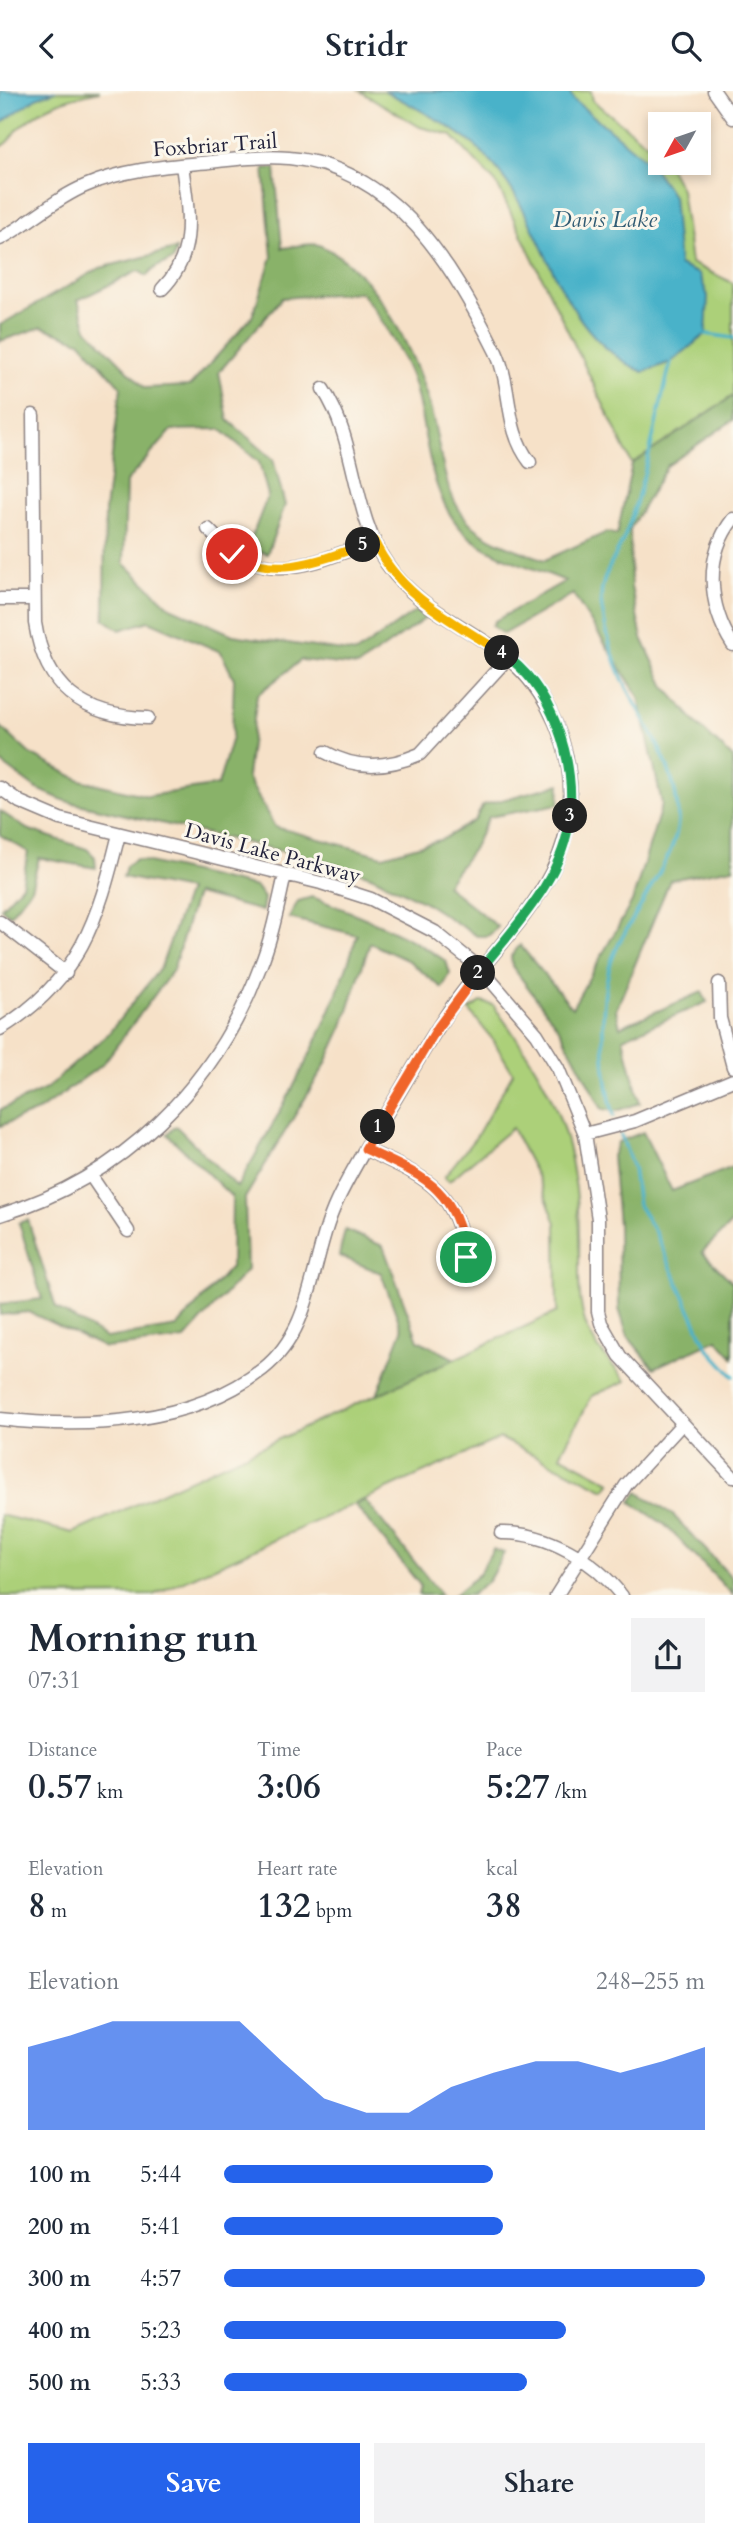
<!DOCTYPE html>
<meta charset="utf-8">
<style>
:root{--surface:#fff;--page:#f2f2f3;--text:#1f2937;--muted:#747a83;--accent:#2563eb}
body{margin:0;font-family:Cardo,serif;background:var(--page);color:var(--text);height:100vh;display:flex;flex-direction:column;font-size:26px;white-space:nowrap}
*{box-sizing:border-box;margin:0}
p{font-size:23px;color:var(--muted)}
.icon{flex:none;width:38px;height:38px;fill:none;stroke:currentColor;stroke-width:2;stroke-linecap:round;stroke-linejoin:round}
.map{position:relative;height:1504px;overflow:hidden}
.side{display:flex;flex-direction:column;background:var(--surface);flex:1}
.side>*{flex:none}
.needle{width:46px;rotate:230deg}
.controls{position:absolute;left:648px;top:21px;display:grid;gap:14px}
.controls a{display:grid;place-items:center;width:63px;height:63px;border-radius:0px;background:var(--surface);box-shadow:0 4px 10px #0003;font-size:35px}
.pin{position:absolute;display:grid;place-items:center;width:60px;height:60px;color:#fff;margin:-30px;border:4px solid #fff;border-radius:50%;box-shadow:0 2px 7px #0007}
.km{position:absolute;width:35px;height:35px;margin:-18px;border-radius:50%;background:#222;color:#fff;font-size:19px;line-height:35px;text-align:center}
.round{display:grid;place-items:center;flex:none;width:74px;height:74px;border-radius:0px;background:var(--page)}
.overview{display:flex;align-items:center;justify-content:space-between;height:119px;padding:0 28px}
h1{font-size:38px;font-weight:800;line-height:52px}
.metrics{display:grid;grid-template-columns:repeat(3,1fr);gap:10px;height:119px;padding:7px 28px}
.metrics div{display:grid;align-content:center}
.metrics b{font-size:35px;font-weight:800}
.metrics small{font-size:19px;font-weight:400}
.metrics p{font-size:19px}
.chart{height:196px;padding:14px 28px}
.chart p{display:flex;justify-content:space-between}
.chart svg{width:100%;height:126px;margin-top:7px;fill:var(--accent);opacity:.7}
.button{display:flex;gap:14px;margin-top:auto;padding:14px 28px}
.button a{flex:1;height:80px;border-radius:0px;background:var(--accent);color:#fff;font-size:28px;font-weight:800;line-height:80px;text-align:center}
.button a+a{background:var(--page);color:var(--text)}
ul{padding:0 28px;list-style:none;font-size:23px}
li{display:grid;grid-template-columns:112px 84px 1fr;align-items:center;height:52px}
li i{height:18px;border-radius:9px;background:var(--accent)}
header{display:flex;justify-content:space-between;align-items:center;height:91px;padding:0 28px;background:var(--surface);font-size:32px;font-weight:800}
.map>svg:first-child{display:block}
</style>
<header><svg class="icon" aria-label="back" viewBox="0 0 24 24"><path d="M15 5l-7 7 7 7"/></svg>Stridr<svg class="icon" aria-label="search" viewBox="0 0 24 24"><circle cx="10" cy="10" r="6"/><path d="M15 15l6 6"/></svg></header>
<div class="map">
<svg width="733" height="1505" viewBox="0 0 733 1505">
<rect width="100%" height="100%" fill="#fbf7ec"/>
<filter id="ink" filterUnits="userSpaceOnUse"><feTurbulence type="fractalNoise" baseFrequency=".0143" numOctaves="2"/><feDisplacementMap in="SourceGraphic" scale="14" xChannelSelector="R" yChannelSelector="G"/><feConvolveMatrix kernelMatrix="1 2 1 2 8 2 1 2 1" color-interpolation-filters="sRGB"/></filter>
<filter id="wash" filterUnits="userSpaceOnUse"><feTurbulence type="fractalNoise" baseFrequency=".00686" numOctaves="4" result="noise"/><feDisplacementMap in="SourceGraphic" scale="28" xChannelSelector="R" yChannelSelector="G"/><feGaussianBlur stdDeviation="1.57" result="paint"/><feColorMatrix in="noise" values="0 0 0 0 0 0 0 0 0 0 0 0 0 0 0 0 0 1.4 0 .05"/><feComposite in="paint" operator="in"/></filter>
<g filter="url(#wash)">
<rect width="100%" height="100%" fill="#f6e1c8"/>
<path fill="#acd079" stroke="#67795a" stroke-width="2" d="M0,0H100C65,8 47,12 19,37C12,44 11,52 0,56Z
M360,0H591L593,10L660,63V72H667L681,98L691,172L733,192V305L632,373L497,93L451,44L420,36Z
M481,911L493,914C532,967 563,1013 573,1080C577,1100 579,1123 579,1144C580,1174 576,1205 586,1234C594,1256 611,1272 626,1290L592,1305L560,1364L611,1391L605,1399L500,1347L153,1504L0,1505V1424L73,1442L557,1221L556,1132L538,1087L512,1037L449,1090L444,1086L476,1046L513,982L493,949L469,919Z"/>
<path fill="#89b269" stroke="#566a52" stroke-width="2" d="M264,77H275L282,157C293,156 310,151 319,154C379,179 421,273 434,332C442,366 445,411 473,435C492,452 522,460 545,469L607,441L617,444L632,373L733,305V329L667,375L630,438L631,496L642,547L665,596L699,635L733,667V777L670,789L616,919L620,936L702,901L707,911L623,947L640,1012L616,1020L602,1018L560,939L512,875L511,865L520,854L572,917L632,811L662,713L639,606L573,503L503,543L492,535L495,530L565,490C534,476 493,467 467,444C427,408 428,341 414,293C407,269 377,219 360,201L282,207L219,281L228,329L273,368L285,414L267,463L248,456L268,404L259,371L220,338L172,339L126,391L124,472L170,516L233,544L356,562L417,519L426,527L358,575L301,569L257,604L247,686L275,736L383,765L443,748L475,729L483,714L560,693L559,713L489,726L473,758L446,794L498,836L488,845H477L421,809L371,785L321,769L65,710L35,697L0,671V635L30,663L80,689L148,705L218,694L232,646L234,588L221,561L149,530L120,539L104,528L105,419L121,296L80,250L42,236L0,250V234L100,177L176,158L173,169L156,176L147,185L138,180L78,209L87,238L145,297L190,295L252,226L272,166Z
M0,720L27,738L87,758L95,766L96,777L39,767L31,798L10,824L1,817L22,794L28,761L0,744Z
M136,768L256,796L264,807L262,820L196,803L173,879L103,973L40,1019L0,1035V1019L46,998L108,943L161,876L188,799L123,786L126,775Z
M312,806C360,824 404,842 446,870L450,883L442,897L409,870L370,852L343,935L324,976L245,1107L247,1179L185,1248L105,1257L29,1221L0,1224V1213L42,1208L19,1132L28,1129L56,1217L106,1247L177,1236L231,1176L232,1106L167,1043L176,1035L237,1096C285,1013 330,936 357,844L289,827L298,810Z
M643,1041L672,1100L733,1076V1131L702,1161L733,1192V1266L717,1248L654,1277L628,1246L619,1218L618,1134L612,1065L618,1051Z
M345,1139L383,1155L418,1249L455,1268L377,1304L402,1239L381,1182L339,1165Z
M638,1401L674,1425L733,1488V1504L665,1434L631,1411Z
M365,1409L441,1504H418L420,1494L355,1414Z
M493,1458L504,1462L489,1489L471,1504H454L479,1483Z"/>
<path fill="#4ab2c9" stroke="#366a82" stroke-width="2" d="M0,0H56L36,7L0,33Z
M385,0H569L574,9L651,73L673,105L679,174L699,183L708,205L706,243L671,271L643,281C549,238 550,127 481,60C459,39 413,15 385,0Z"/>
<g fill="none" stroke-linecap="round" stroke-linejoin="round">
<path stroke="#4ab2c9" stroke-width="3.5" d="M706,243L733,247
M614,1025C602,983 599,920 609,878C615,854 633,829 645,807C657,784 677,757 678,730C679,677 645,634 623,589C613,567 606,542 602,518C596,487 618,466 627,439C647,384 656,327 671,271
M621,1044L633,1077L638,1114L655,1141L707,1256L733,1285"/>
</g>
</g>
<g filter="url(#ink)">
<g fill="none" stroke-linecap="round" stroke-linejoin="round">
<defs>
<path id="minor" d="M714,0L733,27
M0,148C30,132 54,108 85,95C124,78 168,75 210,71C236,68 263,65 289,67C396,77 453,175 496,261C513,298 504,338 530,371
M162,198C198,162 188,120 182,74
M33,324L35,532C45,597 83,626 148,627
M733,428C704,465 708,515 733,554
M208,438C262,499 308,474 374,450
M0,508H34
M325,661C357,679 387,677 420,663L508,567
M0,697L20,711L60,728L321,792L371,808L435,841L481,878L537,943L558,977L585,1043L598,1128V1220L601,1232L620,1265L733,1386
M0,831L66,882
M719,892L720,927L733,976
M0,938C80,889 98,829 119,743
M585,1043L635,1030L733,989
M365,1058C425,1087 455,1095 466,1166
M91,1085L128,1140
M0,1124C122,1087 216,995 260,876C272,847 278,814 285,784
M0,1328C86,1338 191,1334 263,1278C315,1237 310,1167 337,1110C353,1076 374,1043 394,1010C415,975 434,939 459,906C512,835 581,780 569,682C564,638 540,592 505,565C464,533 417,517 387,473C351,421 358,351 323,298
M501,1442C547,1441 594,1469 622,1505
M556,1505L626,1394L682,1333"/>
</defs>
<use href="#minor" stroke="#8c8282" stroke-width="15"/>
<use href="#minor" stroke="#fff" stroke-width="12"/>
</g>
</g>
<g fill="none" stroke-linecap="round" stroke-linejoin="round" filter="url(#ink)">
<defs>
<path id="split-1" d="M378,1036L365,1058C425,1086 455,1095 466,1166"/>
<path id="split-2" d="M378,1036L438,936L478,882"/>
<path id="split-3" d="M478,882C515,835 564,787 570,725"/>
<path id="split-4" d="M502,562C553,596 575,668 570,725"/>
<path id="split-5" d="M363,454L374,450C400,506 453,530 502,562"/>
<path id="split-6" d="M232,463C276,488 319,470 363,454"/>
</defs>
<use href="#split-1" stroke="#fff" stroke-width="14"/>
<use href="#split-2" stroke="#fff" stroke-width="14"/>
<use href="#split-3" stroke="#fff" stroke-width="14"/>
<use href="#split-4" stroke="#fff" stroke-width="14"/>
<use href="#split-5" stroke="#fff" stroke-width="14"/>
<use href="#split-6" stroke="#fff" stroke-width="14"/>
<use href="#split-1" stroke="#f0652b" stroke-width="9"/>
<use href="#split-2" stroke="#f0652b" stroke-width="9"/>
<use href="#split-3" stroke="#22a559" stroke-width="9"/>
<use href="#split-4" stroke="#22a559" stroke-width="9"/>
<use href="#split-5" stroke="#f5b400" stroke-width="9"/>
<use href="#split-6" stroke="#f5b400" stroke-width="9"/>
</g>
<g text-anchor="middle" stroke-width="6" stroke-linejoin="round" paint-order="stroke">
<g font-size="21" fill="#22223b" stroke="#fbf7ec">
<text transform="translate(215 54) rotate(-4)" y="7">Foxbriar Trail</text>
<text transform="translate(273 762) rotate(15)" y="7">Davis Lake Parkway</text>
</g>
<g font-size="23" font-style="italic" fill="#325c74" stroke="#fbf7ec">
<text x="605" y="136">Davis Lake</text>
</g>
</g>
</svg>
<div class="controls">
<a><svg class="needle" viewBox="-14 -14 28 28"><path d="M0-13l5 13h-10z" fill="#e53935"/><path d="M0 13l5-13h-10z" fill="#747a83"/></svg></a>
</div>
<div class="pin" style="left:466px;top:1166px;background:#1e9e55"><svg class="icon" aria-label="arrive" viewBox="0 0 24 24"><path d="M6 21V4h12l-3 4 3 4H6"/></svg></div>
<div class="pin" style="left:232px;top:463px;background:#d93025"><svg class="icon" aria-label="check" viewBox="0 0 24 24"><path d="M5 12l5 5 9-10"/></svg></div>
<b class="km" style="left:378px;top:1036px">1</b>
<b class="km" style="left:478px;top:882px">2</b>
<b class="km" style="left:570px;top:725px">3</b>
<b class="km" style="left:502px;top:562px">4</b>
<b class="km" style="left:363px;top:454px">5</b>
</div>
<section class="side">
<div class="overview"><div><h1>Morning run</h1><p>07:31</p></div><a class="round"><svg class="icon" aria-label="share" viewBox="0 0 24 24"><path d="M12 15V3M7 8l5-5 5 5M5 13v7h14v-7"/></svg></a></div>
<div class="metrics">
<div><p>Distance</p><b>0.57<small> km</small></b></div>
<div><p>Time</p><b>3:06</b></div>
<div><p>Pace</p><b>5:27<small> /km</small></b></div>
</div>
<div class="metrics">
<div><p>Elevation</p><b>8<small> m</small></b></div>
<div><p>Heart rate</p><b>132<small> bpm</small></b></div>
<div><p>kcal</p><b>38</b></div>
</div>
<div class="chart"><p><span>Elevation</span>248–255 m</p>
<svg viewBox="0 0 160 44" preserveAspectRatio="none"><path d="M0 44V15L10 11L20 6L30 6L40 6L50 6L60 20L70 33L80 38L90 38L100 29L110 24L120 20L130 20L140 24L150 20L160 15V44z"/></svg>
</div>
<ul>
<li><b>100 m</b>5:44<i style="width:56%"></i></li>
<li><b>200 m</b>5:41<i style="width:58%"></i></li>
<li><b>300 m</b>4:57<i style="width:100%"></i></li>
<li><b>400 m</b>5:23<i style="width:71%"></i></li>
<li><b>500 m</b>5:33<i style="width:63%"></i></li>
</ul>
<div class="button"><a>Save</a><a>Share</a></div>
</section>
